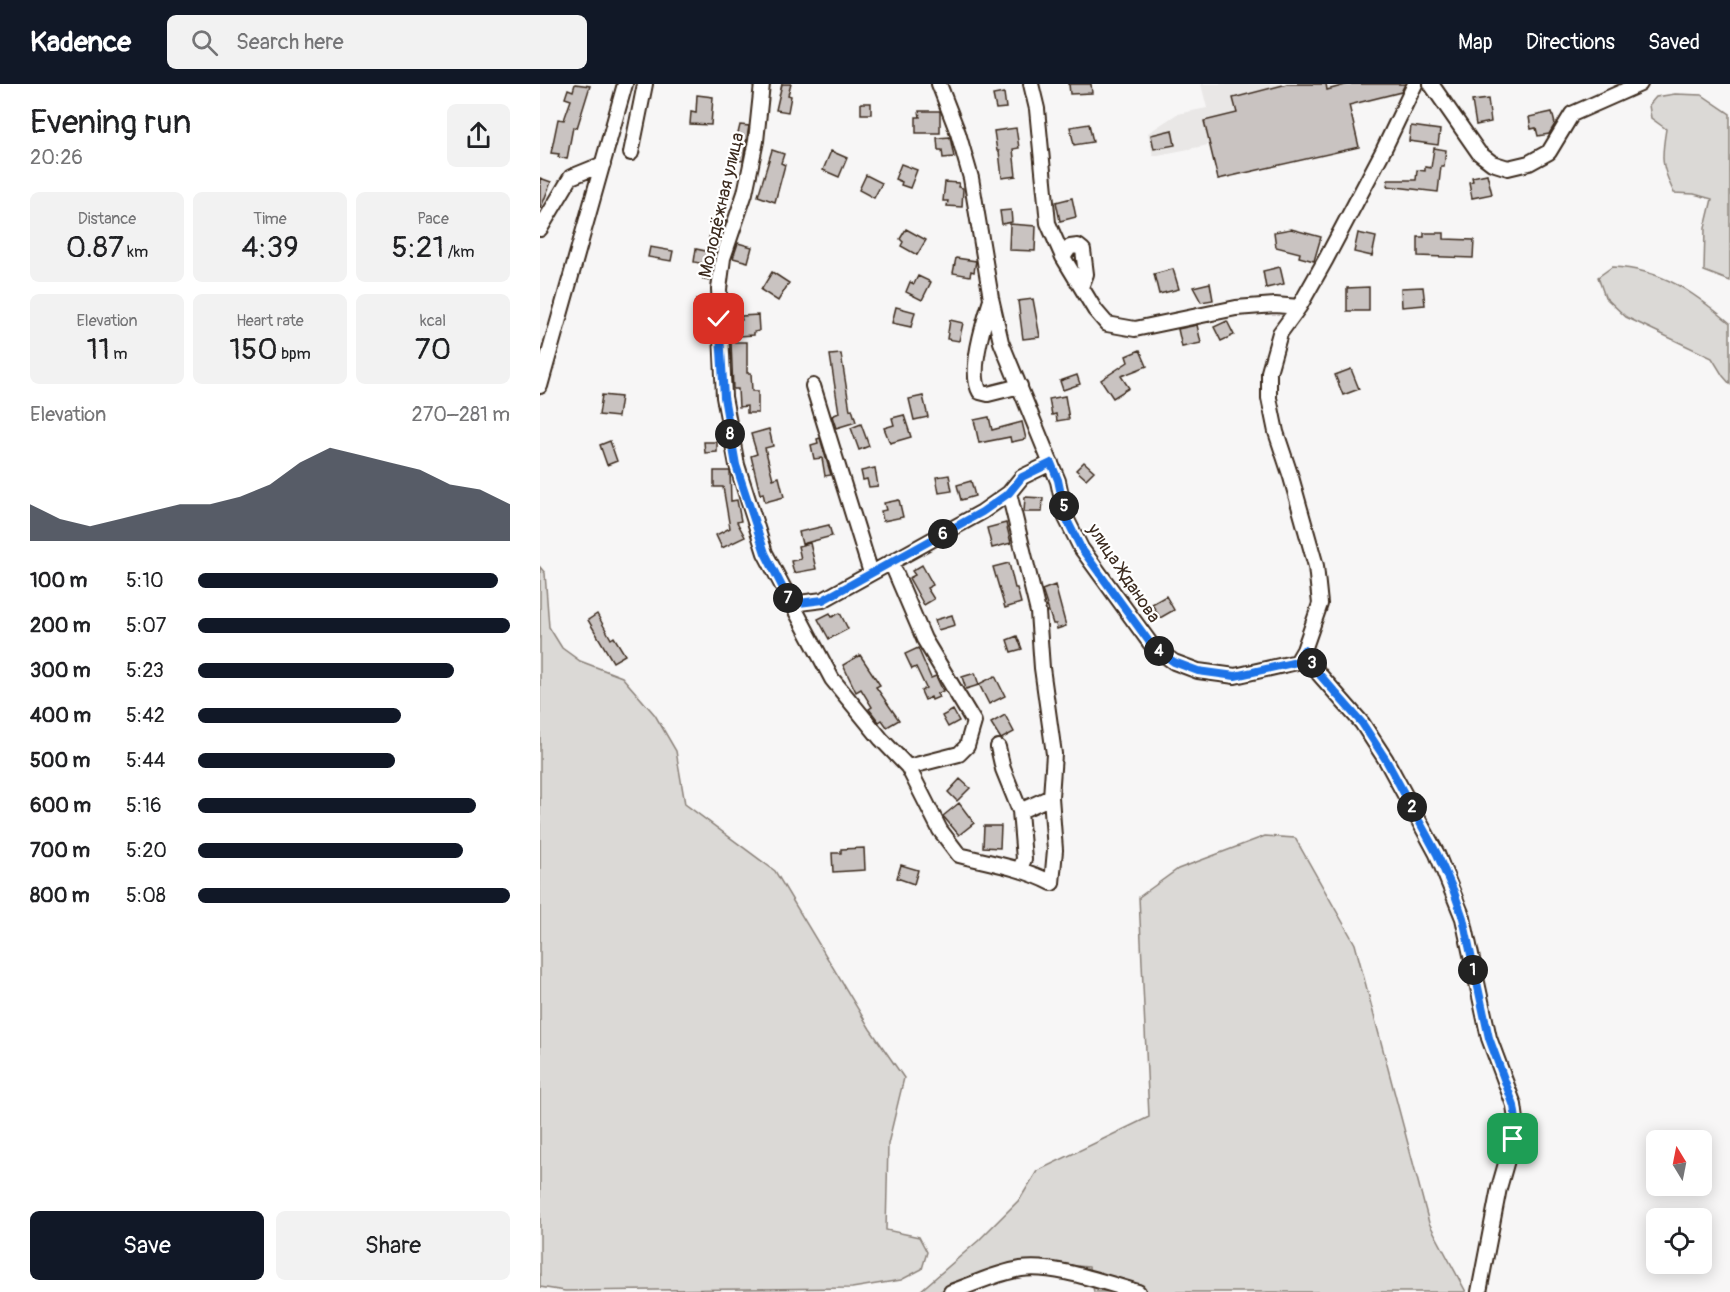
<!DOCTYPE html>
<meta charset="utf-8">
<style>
:root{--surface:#fff;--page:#f2f2f2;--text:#202124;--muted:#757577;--accent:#111827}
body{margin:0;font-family:Pangolin,sans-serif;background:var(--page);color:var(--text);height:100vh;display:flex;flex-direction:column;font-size:22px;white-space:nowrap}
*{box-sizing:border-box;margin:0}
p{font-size:20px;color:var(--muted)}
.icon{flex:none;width:33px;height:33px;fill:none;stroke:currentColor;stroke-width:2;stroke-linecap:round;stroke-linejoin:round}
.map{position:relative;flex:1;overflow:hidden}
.panel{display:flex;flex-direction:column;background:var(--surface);width:540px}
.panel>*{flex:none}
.needle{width:39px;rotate:350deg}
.controls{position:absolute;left:1106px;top:1046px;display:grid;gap:12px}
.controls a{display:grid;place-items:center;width:66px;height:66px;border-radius:9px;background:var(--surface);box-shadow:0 3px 15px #0003;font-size:30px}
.pin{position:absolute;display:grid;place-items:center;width:51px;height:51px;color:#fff;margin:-26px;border-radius:12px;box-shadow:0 3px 9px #0006}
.km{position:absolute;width:30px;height:30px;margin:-15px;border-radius:50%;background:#222;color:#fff;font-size:16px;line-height:30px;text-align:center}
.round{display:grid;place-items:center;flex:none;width:63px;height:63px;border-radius:9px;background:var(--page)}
.headline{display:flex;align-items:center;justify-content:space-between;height:102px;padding:0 30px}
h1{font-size:33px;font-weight:600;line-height:45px}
.stats{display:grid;grid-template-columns:repeat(3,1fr);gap:9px;height:102px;padding:6px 30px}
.stats div{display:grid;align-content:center;border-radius:9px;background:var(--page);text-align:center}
.stats b{font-size:30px;font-weight:600}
.stats small{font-size:16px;font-weight:400}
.stats p{font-size:16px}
.chart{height:168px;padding:12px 30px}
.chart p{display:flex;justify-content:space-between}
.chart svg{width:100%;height:108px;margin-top:6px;fill:var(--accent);opacity:.7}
.primary-button{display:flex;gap:12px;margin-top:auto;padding:12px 30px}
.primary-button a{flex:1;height:69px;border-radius:9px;background:var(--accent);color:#fff;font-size:24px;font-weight:600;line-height:69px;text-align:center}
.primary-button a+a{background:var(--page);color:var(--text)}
ul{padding:0 30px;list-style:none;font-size:20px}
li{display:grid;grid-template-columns:96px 72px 1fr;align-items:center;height:45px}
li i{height:15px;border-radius:8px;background:var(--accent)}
header{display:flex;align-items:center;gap:36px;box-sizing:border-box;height:84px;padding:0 30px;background:var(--accent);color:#fff}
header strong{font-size:28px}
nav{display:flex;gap:33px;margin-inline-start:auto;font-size:21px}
.search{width:420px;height:54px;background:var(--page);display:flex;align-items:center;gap:15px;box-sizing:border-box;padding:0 21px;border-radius:9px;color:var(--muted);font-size:22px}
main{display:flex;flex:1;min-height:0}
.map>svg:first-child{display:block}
</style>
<header>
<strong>Kadence</strong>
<div class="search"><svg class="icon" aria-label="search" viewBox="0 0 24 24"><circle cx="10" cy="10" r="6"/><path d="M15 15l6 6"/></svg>Search here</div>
<nav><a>Map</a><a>Directions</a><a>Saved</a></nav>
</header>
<main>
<section class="panel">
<div class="headline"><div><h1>Evening run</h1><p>20:26</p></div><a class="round"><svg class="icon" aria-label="share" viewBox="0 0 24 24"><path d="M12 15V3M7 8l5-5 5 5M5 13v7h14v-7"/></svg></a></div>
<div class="stats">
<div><p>Distance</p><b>0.87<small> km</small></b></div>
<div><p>Time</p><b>4:39</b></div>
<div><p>Pace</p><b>5:21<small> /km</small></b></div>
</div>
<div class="stats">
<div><p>Elevation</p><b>11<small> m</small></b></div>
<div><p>Heart rate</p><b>150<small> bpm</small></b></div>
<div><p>kcal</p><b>70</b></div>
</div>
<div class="chart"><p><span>Elevation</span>270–281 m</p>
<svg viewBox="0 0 160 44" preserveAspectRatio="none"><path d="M0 44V29L10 35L20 38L30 35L40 32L50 29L60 29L70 26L80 21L90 12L100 6L110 9L120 12L130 15L140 21L150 23L160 29V44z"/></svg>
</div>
<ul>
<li><b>100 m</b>5:10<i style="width:96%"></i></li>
<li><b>200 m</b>5:07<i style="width:100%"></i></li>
<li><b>300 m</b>5:23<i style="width:82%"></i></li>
<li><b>400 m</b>5:42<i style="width:65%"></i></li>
<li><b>500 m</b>5:44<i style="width:63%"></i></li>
<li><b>600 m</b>5:16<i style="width:89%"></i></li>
<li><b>700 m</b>5:20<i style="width:85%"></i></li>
<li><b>800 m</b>5:08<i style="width:100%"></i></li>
</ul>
<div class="primary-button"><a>Save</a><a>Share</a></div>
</section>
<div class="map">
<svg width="1190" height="1208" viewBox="0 0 1190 1208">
<rect width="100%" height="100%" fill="#f7f6f6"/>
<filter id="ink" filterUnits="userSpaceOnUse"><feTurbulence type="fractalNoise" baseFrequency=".0167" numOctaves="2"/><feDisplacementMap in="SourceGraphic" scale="12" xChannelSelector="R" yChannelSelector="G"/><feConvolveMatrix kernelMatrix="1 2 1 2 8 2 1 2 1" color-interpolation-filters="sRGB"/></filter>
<g filter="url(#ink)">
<path fill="#e9e7e6" d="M661,0H868L869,7L664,62L613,72L608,49L637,30L667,24Z"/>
<path fill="#dbd9d6" stroke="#8b827a" stroke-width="1.5" d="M1135,10L1162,11L1190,30V197L1164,187L1165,144L1172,115L1154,110L1134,109C1121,81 1121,75 1126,45L1111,34L1109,21L1116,13Z
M1072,183C1122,185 1153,208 1190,239V300L1183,292L1172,274L1086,233L1065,213L1058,193Z
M0,483L5,489L9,543L22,564L40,577L82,593L115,631L136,667L145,720L235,787L330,945L364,994L348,1060L346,1146L379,1153L387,1168L382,1185L361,1196L312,1204L25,1207L0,1203Z
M725,752L755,754L815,860L889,1139L926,1208H554L549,1183L485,1178L453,1186L399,1208H379L438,1157L480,1115L497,1087L609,1033L599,813L638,785Z"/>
<path fill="#c9c3c1" stroke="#3b2a1e" stroke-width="1.5" d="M35,0L50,2L37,44L33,43L27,75L18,73L19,70L11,69L18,35L24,36L31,16L25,14L28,5L33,7Z
M242,0H251L248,11L251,12L248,28L236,26Z
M529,0H551L552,9L530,10Z
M747,0H786L787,6L809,0H865L861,8L809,21L819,63L678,95L664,37L697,29L693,14Z
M464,9L466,24L456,25L453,11Z
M157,11L173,13L171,41L150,40L151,28L156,29Z
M948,15L951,38L936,41L932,17Z
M321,19H331V30H321Z
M379,27H400V49H376V33H380Z
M1012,28L1015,40L1009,50L998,52L996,44L991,45L989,33Z
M549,40L553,58L534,61L530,43Z
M200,41L209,42L203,77L192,75Z
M871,42L900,46L898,61L869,57Z
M476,44L479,64L473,65L476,92L462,94L459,67H457L454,47Z
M632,46L635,61L614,65L611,51Z
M410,53L414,73L403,74L402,66H398L397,54Z
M894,64L906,66L904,82H901L898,108L847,102L848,96H876L877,86L885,87V83L891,84Z
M232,66L244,70L241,79L245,81L235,118L218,112Z
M291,67L307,74L299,93L283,86Z
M361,80L377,86L370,104L361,101L362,98L355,95Z
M947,90L952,110L932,114L929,98L933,97L932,93Z
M326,91L342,99L334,114L319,106Z
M0,94L11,98L1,124H0Z
M405,98L419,99L418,103L423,104L422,123L407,122L408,117H403Z
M532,114L536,133L520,137L516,118Z
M471,126L472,138L462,140L460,127Z
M174,133L186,136L174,171L171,196L163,195L165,180L154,178L156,165L166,167Z
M470,140L496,142L495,167L469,166Z
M366,145L386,156L377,171L361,162L363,158L360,155Z
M751,145L781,153L774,177L759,173L760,169L736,163L734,148Z
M818,149L836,153L832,172L814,168Z
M884,149H904V155L934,156L933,174L878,172V153H884Z
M198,159L212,163L208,178L193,174Z
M110,163L133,167L131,177L108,173Z
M416,174L436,177L434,188L431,187L430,192L413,189Z
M740,183L744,200L726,204L723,187Z
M633,185L639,205L619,210L614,190Z
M232,188L249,199L238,217L221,206Z
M378,192L391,198L382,216L366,208L370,198L374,200Z
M670,199L673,216L661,218L653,203Z
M829,203V227H807V204Z
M883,203L885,221L862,223L861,204Z
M157,215L171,216L172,242L155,241Z
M493,215L500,253L483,255L478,217Z
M356,223L375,228L371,243L352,239Z
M218,231L219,247L214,248V251L199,252L198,236H202L201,232Z
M410,236L423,239L419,257L407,255Z
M687,237L694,251L681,257L674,243Z
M657,241L661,259L642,263L638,245Z
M191,258H207V289H211L212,307H218V329H207V322L199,323L198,305H193Z
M600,266L607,282L581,292L589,304L573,314L561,296L588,278L586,272Z
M301,270L310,326L312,325L316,338L296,344L292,332L299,329L290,271Z
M811,285L819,305L803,311L795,291Z
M537,291L540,300L523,306L520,297Z
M62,311L81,313L78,333L59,331Z
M383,312L388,333L374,336L369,315Z
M525,312L529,335L517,337L516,330L512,331L509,315Z
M364,331L371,353L350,359L344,344L354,341L352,334Z
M449,333L452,346L482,338L486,355L471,358L470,353L439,359L434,336Z
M321,340L329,362L319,366L311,344Z
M229,345L233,362L225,364L233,395L239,393L244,413L225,418L223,409L220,410L211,372L217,370L211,350Z
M280,354L291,391L285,392L282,374L274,375L271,361L278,359L277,355Z
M70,357L77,377L67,381L60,361Z
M164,358H177V368L165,369Z
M544,378L554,387L546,395L536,386Z
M335,384L338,402L329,403L327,395L323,396L321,387Z
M174,387H190L191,417L197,416L201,437L197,438L205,453L182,464L176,451L190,444L183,403H174Z
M409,391L412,407L399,409L396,393Z
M431,397L435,412L421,416L417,401Z
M485,413L503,414L502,428H484Z
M359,416L363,433L343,437L341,427L346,426L344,419Z
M466,439L471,459L452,464L447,444Z
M289,441L292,452L262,460L259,448Z
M270,459L276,485L254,489L251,477L261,475L258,462Z
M469,479L475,504H477L481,519L465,524L453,483Z
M382,481L393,501L387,504L394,515L384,521L369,494L375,491L372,487Z
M515,501L526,542L517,545L516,540H513L502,506Z
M626,512L634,526L620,534L612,520Z
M290,529L292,533L300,529L308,545L289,555L278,535Z
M57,530L71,555L74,553L85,571L73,578L48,536Z
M412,531L415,541L398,546L395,536Z
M477,552L482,565L471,568L467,556Z
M378,564L391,594L396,592L403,607L397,610L399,613L392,616L391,613L385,616L381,607L386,604L376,583L372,585L365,570Z
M320,571L340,601L336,603L359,636L347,643L342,636L339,638L329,625L332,623L321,605L316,608L303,581Z
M435,589L439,601L426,605L422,593Z
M455,592L465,612L449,620L439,600Z
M413,626L419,637L408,643L402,632Z
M465,631L474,648L461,655L451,639Z
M420,695L430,704L417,717L408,708Z
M419,719L434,739L419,751L403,732Z
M444,742H461L460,764L443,763Z
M324,764L325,786L293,788L292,769H301V765Z
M361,781L378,786L374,800L357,794Z"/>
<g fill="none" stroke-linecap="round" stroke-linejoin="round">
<defs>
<path id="minor" d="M222,0L216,57L205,109L183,174L179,205L184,313L197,381L225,469L292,595L341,655L368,683L400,746L419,771C451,779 483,784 512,799L515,766L511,713L514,670L502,584L498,528L469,409
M399,0L418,49L431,94L451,214L461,258L518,397L526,434L541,464L613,563L634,578L658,587L695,592L757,578L764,566L780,520L776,482L751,393L736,348L729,314V288L740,249L759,223L786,175L843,67L875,0
M491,0L497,25L508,139L523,173L555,226L567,240L595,245L696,224L735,221L759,223
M891,0L939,69L952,79L968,84L989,79L1009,68L1032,30L1100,0
M91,69L105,0
M0,145L31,93L63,80
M523,173L530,163L538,162L543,166L546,190L541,203
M451,216C444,238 428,288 440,308L448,310L480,302
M0,302L85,0
M273,302L331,489
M351,478L384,555L434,638L427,662L419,670L368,683
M251,520L283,516L442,428L469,409L482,393L511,379
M764,566L779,590L822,639L846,676L897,770L923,834L949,954L974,1021L976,1036L973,1055L959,1104L939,1208
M458,663L463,685L480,727L484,775L480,785
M480,727L511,713
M411,1208C434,1200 456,1189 481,1185C514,1180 565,1199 598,1208"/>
</defs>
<use href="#minor" stroke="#3b2a1e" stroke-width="18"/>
<use href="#minor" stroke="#fff" stroke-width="14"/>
</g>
</g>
<g fill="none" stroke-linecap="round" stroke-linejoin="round" filter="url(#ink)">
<defs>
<path id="route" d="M179,235L184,313L196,381L225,469L251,520L283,516L442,428L469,409L482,393L511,379L518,396L526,434L541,464L613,563L634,578L658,587L695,592L757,578L764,566L779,590L822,639L846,676L897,770L914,808L923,834L949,954L974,1022L976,1036L973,1055"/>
</defs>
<use href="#route" stroke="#fff" stroke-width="12"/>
<use href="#route" stroke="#1a73e8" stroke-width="8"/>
</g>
<g text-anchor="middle" stroke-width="4.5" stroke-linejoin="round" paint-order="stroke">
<g font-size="18" fill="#3b2a1e" stroke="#fff">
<text transform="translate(181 121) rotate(-77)" y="6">Молодёжная улица</text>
<text transform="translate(584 489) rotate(56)" y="6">улица Жданова</text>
</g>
</g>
</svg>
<div class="controls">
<a><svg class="needle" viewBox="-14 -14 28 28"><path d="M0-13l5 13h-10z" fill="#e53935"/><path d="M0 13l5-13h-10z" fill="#757577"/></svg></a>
<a><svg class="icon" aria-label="locate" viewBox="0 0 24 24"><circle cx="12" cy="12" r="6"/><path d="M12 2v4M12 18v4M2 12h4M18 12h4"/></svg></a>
</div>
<div class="pin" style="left:973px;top:1055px;background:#1e9e55"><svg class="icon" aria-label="arrive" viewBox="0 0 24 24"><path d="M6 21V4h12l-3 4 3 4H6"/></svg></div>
<div class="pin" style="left:179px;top:235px;background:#d93025"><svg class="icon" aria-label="check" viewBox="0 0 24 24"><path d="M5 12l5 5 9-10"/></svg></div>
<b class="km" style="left:933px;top:886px">1</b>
<b class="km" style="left:872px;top:723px">2</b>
<b class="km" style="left:772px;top:579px">3</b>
<b class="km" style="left:619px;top:567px">4</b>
<b class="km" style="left:524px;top:422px">5</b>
<b class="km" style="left:403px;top:450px">6</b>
<b class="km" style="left:248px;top:514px">7</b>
<b class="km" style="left:190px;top:350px">8</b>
</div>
</main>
